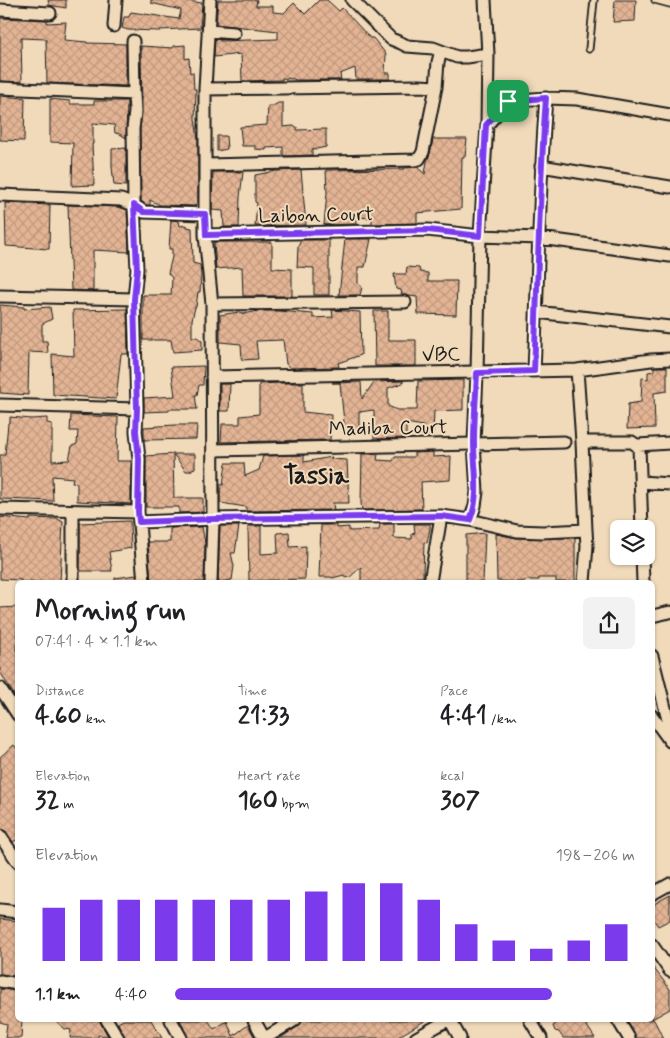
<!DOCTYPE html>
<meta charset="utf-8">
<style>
:root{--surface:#fff;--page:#f2f2f2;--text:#202124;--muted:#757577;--accent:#7c3aed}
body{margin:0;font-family:Mynerve,sans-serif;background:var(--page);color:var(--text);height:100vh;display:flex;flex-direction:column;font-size:19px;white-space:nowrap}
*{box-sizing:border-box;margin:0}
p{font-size:16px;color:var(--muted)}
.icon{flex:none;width:28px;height:28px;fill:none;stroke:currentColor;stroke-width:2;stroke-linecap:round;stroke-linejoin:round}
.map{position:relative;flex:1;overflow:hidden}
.drawer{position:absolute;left:15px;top:580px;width:640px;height:442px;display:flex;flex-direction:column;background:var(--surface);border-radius:8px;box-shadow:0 1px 4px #0004}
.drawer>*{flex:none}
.fabs{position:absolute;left:610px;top:520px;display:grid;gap:10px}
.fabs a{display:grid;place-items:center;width:45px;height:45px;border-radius:8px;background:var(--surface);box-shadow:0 1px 4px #0004;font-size:25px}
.pin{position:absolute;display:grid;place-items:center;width:42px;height:42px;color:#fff;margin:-21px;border-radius:10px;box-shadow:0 2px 8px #0006}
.round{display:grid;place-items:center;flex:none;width:52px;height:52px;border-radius:8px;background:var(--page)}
.summary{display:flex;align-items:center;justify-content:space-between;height:85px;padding:0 20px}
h1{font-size:28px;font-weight:700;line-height:38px}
.metrics{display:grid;grid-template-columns:repeat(3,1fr);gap:8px;height:85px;padding:5px 20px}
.metrics div{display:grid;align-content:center}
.metrics b{font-size:25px;font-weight:700}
.metrics small{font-size:14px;font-weight:400}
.metrics p{font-size:14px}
.chart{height:140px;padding:10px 20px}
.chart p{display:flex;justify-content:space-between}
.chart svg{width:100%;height:90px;margin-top:5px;stroke:var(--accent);stroke-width:6}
ul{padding:0 20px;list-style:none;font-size:16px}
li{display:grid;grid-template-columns:80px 60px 1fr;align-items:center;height:38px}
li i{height:12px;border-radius:6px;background:var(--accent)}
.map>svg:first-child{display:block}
</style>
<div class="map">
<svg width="670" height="1038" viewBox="0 0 670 1038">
<defs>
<pattern id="building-cross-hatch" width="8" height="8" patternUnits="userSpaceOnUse" patternTransform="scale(1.25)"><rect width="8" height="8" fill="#e3b494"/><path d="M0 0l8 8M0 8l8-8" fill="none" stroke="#c29a7f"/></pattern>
</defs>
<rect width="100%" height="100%" fill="#f1daba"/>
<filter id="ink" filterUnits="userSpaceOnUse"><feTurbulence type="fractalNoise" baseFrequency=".02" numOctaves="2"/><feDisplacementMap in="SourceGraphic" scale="10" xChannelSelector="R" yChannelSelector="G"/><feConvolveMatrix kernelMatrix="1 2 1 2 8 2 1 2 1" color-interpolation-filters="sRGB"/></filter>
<g filter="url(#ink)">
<path fill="url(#building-cross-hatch)" stroke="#1c1c1c" d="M48,0H66V8L49,5Z
M151,0H180L202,3L200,28L160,30V31L128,30L122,28L124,17H129L131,12L179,19L181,10L151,3Z
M218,0H257L256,6H273V12L284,13L294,3L305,14L319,0H327L339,11L342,8L370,38H373L386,54L385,73H390V79H356L355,68L340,74L341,80H295L294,79L282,78V80L242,81L241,54L214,57L215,39H219L220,41L278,39V31L216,24Z
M615,0H636L635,21L613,22Z
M0,18L47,20V23L66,22L64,40L87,42V43L126,44V86L47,83L46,39L21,38L22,82L0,81Z
M185,45V59L189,58L190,73L193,72L194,89H196L195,119L198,139V203L195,206L160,205L150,200V205H146L141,201L140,129L142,112L141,46L173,48L174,46Z
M0,96L25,98L24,141L0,140Z
M50,99L70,101V104H94V101H127L126,138L120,134L115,133L114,125L93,123V144H92L94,185L72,186L73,143L50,142Z
M278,103H283V127L293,126L297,127V130L326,129V147L312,150V155L283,156V147L266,148V150L255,149V146H242L240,127L267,125L268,106H273Z
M217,136H226L227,149L217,151Z
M433,139H467L465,157H462L461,209L417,213V223L372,224V218L356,217V224L324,225L327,193L326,170L404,169V168L417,167L425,174L427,161L430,154Z
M126,148V186L114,185L112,167V149Z
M301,170L306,225L255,226L257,203L255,202V175L276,171Z
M213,172H243L240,197L239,227H224L223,211L212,210Z
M5,203L50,205L49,249L6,246Z
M68,205L119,207L127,210L129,252L93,250V291L71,290Z
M171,220L179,221L180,226L187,225V227L192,228L193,263L200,265L201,275L200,292H198L196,307H195L192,320V337H197L202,341V350L173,352L171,340H143V295H171L172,278L168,273L172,257V249H169Z
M345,239H371L365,267H358V284L362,287L360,295H339Z
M301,240H329V295H314V268L297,267L298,247Z
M214,242H272V268L292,269V296H243L242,267L216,269Z
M407,267L419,268L420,272L428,273V281H457L456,315L418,314L417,297L402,295L401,290L396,289L394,274H406Z
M0,305L24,307V309L50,307L52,319L42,324V341H47L48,353L29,352L28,395L0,393Z
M125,309H127L128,354H121L116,399L53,395L52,354L74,356L73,310Z
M332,310L360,312L361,355L338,363L339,367L290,368L286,364L283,340L256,341L258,359L242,360L241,344L220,342V315L239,312L244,314L258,311H279L313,314V318L333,317Z
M374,311H388V340H416V366H375Z
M204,366L203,385H199L197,395H195L197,409H169V411L144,412V398L175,396L171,367Z
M654,367H667V391L654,393L655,428L627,429L628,404L641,402L642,378L648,379V372L654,371Z
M463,380V410L434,411L433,433L423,436V426L406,423V438L374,439V410L359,412V432L349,435L345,432L340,383H332L361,382L362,399L374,382L403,381V383L388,388V406L397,410H417L418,381Z
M278,383H303V412L331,415L330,440L221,442L222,424H240V416L259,414V384Z
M220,384H230L229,411H220Z
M71,415L118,417L117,461H131V504L77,501V483L72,482L73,478L52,476L53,501L0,499V455H5L8,423L10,422V417L31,419L47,418V423L52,424V461L69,460L72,446L77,444L78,431H70Z
M175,425H197L196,439L144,440V427Z
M433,452V457L451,456L450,480L421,482L422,509L362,510L361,503L362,454H378L377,460L393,461L395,457H414V453Z
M173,454H195V468L192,469L191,471H186Z
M173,454L174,498H203V512L179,513V507H146V456Z
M304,455V462L332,457L331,459L347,460L349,503H333L334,510L246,511V507L220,503V485H223L226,463H244L245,476L259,470L263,456Z
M0,517L30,520V518L58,519L63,522L60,582H21V580L0,579Z
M130,521L131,548L109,552L112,571H80V523Z
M380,524H394V538L412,539V534L415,533L414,524H430V529L427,543L424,542L423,577H416V580L395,581V582H361V567L350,577L345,578L344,575L332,578L331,577H319L321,525H336V528L349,527V531L379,530Z
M220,526H239L235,553H231L234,566L232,580L218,582Z
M248,526H261V554L278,553L277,533L289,532L290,547L306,546L305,579L249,581Z
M202,527L205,543L204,582H151L148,542H170V529L172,528Z
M485,533L483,582H466V535Z
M496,534L517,538H575V582H556V578H539V580H528L521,582L497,581Z
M136,575L137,582H115V578Z
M18,607L16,651H18V701L0,672V608Z
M14,745L18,750V839L13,842L6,831L0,829V757Z
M670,895V920L658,926L652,917V905Z
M0,919L18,921V953L14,976L0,974Z
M652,966L670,989V1009L652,1019Z
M0,989L18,991V1020H22L21,1038H5L7,1024L0,1022Z
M55,1020H99L108,1036L98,1035V1038H70L71,1030L65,1029Z
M123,1020H151L162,1038H125L118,1023Z
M180,1020H208L214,1029L227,1021L233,1036L248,1025L255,1038H188Z
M302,1020H426L396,1038H280L299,1026Z
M560,1020H583L595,1038H563L559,1032L555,1031L553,1026Z
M627,1020H654L663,1038H636Z"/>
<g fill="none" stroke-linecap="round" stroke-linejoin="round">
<defs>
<path id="service" d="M655,0L670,4
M589,49L594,0"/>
<path id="minor" d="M210,0L205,89V235L212,304L213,519L211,582
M352,0L391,39L401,43L407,46L433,48L457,57H467L488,54
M0,10L50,13
M114,26L116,0
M208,31L234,33
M133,41L134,94
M0,88L134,94L135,112L133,129L134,205L137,269L134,299L0,296
M205,89L419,86L436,87L438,62L441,51
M487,125L508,101L546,98L577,99L670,115
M206,165L414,160L419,159L423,152L436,87
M541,166L670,187
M0,195L121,200L134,205L144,212L205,214
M205,235L428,230L480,236L540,238L670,256
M134,299L137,409
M212,304L405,302
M536,312L670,327
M577,370L582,442H632L639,447L642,529
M534,371C538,280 539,188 546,98
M212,377L577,370L651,360L670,359
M0,405L137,409L136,431L139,459L138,512L144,582
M582,442L586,530
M638,445L670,443
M213,450L564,442
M640,482L670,484
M0,509L138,512
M73,511V582
M470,520L475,506L477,492L474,443L477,373L480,236L487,125L488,54L485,0
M139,522L213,519L441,516L470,520L517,531L542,532L586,530L587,546L584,582
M642,556L643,582
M430,582L441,516
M652,616L670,612
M652,656L670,728
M0,688L18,715
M652,716L670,741
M0,836L18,862
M652,894L670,884
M0,910L18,912
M652,945L670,971
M0,981L18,984
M107,1020L118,1038
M171,1020L181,1038
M254,1020L264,1038
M450,1020L460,1038
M530,1020L541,1038
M618,1020L629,1038
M265,1038L295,1020
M416,1038L448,1020"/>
</defs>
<use href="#service" stroke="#1c1c1c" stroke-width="9"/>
<use href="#minor" stroke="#1c1c1c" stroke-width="15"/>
<use href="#service" stroke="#f1daba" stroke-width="5.5"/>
<use href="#minor" stroke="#f1daba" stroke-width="11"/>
</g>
</g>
<g fill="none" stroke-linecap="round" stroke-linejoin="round" filter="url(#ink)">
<defs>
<path id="route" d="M546,98C539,188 538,280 534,371L477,373C476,396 474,420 474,443C474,471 481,493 470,520L441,516L213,519L139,522L138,512L139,459L136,431L137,409L134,299L137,269L134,205L144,212L205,214L206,235L428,230L480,236L486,125L508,101Z"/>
</defs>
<use href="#route" stroke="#fff" stroke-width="10"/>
<use href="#route" stroke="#7c3aed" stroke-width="6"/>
</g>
<g text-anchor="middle" stroke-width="4" stroke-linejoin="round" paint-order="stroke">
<g font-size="20" fill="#1c1c1c" stroke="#f1daba">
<text transform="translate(316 214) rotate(-1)" y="7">Laibon Court</text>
<text transform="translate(441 354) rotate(-1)" y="7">VBC</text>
<text transform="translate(388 427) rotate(-1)" y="7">Madiba Court</text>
</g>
<g font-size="25" font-weight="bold" fill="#1c1c1c" stroke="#f1daba">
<text x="316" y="483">Tassia</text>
</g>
</g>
</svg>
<div class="fabs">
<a><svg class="icon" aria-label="layers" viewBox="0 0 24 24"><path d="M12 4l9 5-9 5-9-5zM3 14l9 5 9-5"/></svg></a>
</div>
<div class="pin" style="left:508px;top:101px;background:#1e9e55"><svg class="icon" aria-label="arrive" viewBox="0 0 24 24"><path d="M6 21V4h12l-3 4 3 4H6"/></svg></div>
<section class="drawer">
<div class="summary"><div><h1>Morning run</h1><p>07:41 · 4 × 1.1 km</p></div><a class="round"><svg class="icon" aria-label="share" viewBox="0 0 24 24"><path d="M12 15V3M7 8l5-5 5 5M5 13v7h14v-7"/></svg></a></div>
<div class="metrics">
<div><p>Distance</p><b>4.60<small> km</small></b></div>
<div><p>Time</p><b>21:33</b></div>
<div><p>Pace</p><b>4:41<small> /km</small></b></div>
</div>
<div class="metrics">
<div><p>Elevation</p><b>32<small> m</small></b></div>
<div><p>Heart rate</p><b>160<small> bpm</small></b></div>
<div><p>kcal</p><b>307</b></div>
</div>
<div class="chart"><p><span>Elevation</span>198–206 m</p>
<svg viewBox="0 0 160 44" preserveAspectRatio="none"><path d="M5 44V18M15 44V14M25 44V14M35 44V14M45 44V14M55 44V14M65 44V14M75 44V10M85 44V6M95 44V6M105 44V14M115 44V26M125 44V34M135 44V38M145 44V34M155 44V26"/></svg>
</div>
<ul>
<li><b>1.1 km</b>4:40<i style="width:82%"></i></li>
</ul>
</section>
</div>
